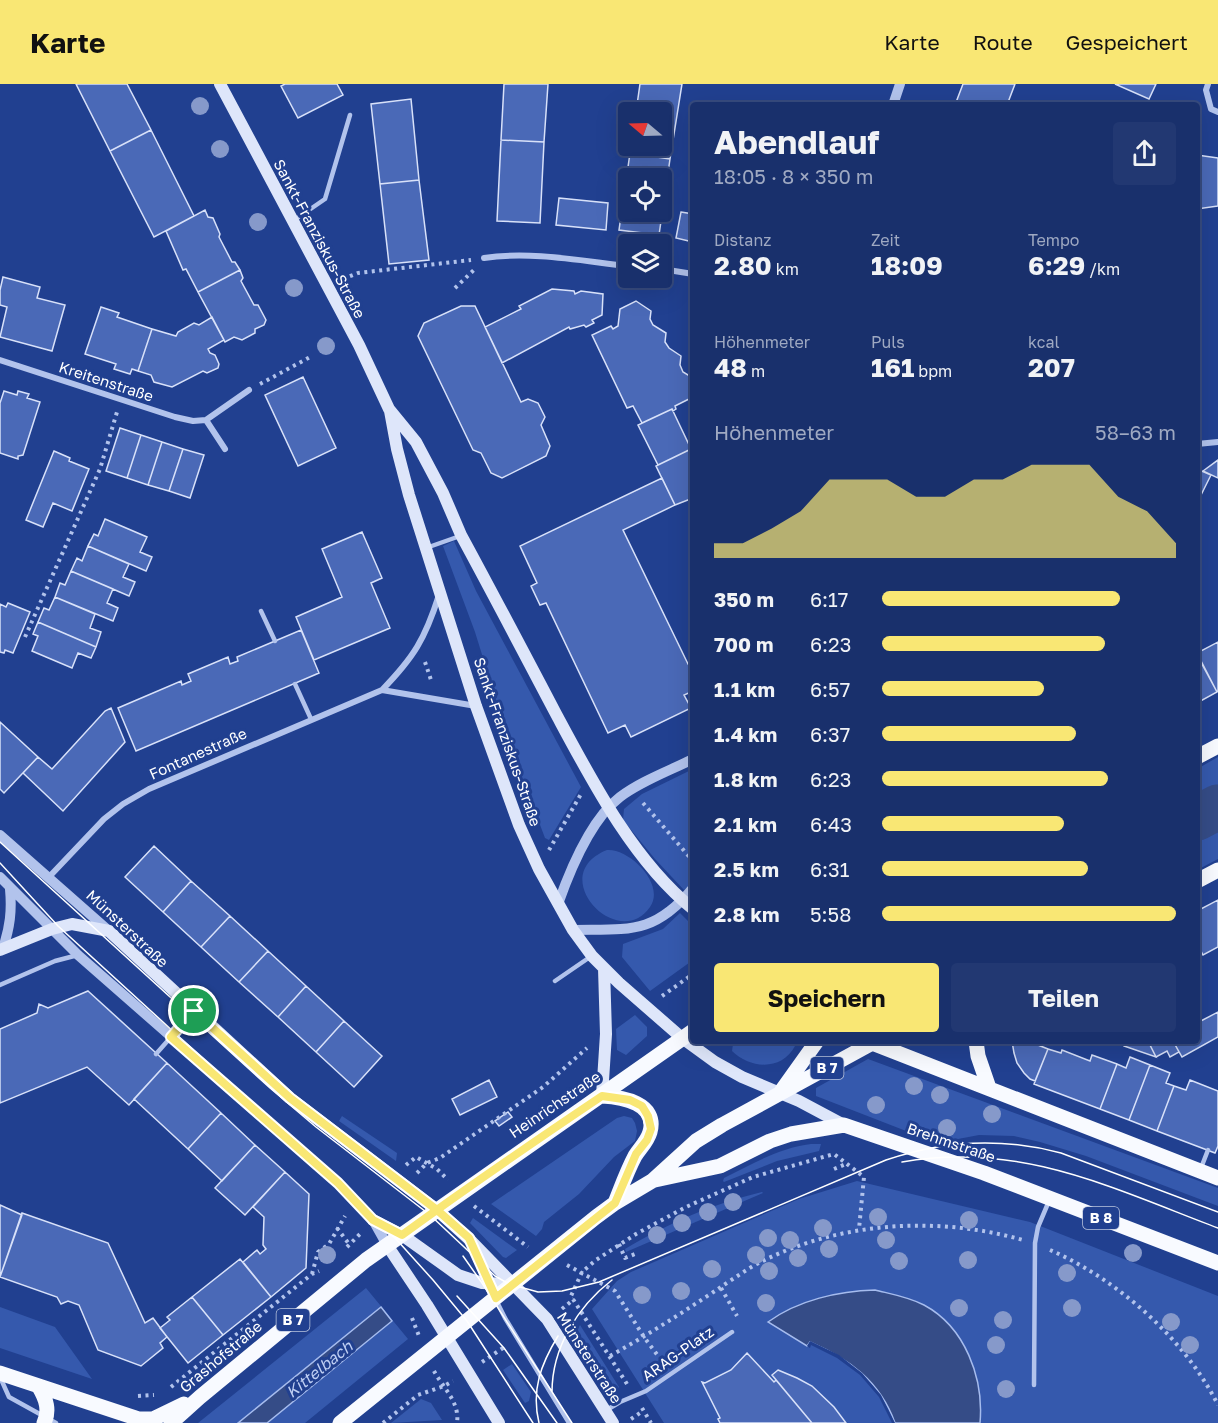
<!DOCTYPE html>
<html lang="de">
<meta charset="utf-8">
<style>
:root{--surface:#19306c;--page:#223872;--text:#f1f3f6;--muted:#9fa9c2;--line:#374b7f;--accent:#f9e774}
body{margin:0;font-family:"Golos Text",sans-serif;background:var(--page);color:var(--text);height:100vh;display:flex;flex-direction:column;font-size:22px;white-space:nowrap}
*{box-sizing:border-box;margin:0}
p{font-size:20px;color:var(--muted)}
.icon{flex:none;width:33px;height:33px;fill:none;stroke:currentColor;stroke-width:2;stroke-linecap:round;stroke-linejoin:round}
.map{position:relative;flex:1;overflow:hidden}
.details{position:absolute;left:690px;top:18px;width:510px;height:942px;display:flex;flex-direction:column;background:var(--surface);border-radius:6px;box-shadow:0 6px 24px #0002,0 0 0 2px var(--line)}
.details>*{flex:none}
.needle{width:39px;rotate:289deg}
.controls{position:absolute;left:618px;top:18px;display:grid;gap:12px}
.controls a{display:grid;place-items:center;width:54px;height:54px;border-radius:6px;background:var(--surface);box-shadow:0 6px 24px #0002,0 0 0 2px var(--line);font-size:30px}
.pin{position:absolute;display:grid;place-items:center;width:51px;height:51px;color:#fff;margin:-26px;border:3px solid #fff;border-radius:50%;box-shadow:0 2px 6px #0007}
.round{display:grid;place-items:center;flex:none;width:63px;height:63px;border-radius:6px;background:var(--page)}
.head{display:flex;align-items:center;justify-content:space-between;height:102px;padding:0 24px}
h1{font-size:33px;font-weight:700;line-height:45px}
.metrics{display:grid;grid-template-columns:repeat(3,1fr);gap:9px;height:102px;padding:6px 24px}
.metrics div{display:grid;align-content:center}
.metrics b{font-size:26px;font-weight:700}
.metrics small{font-size:16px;font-weight:400}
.metrics p{font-size:16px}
.chart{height:168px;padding:12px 24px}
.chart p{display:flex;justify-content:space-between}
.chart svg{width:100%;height:108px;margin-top:6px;fill:var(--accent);opacity:.7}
.cta{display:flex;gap:12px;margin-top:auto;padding:12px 24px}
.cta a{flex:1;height:69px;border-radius:6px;background:var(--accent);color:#111;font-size:24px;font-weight:700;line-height:69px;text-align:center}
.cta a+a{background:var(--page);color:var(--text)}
ul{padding:0 24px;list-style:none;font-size:20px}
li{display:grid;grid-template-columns:96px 72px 1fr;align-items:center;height:45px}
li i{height:15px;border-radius:8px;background:var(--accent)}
header{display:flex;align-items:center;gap:36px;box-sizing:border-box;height:84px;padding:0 30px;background:var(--accent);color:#111}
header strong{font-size:28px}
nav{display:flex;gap:33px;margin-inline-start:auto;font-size:21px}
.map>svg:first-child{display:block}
</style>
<header>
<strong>Karte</strong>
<nav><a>Karte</a><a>Route</a><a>Gespeichert</a></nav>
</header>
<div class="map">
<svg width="1218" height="1339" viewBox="0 0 1218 1339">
<rect width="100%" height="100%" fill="#214090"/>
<path fill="#3559ad" d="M454,457L476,507L581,703L549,756L545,754L511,664L475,548L443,462Z
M1218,673V775L1197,786V685Z
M693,685V799L684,806L655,775L623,736L624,725L642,710Z
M607,766C629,764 666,800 650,823C618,869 544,791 607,766Z
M680,829L693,842V876L650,907L622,873L623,860L663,845Z
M635,931L647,943V952L626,971L617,966L616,945Z
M742,957H793L795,962C782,987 750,985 732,967L733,960Z
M868,975L1218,1104V1122L1086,1072L1040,1058L1014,1052L979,1051L937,1059L816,1012V1004Z
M342,1032L397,1069L396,1077L339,1037Z
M624,1032L632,1034L635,1039L637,1047L635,1057L614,1073L579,1110L544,1138L542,1145L536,1152L491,1120L617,1034Z
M811,1060H821L819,1067L777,1077L724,1098L723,1097L724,1094C752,1080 779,1064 811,1060Z
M857,1097L1030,1138L1218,1212V1339H664L592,1225L617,1197L631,1188L799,1115Z
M762,1108L763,1109L626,1168L625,1165C671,1138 710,1121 762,1108Z
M473,1134L517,1166L506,1174L503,1173L470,1139Z
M366,1204L408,1255L305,1339H198Z
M0,1223L55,1243L92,1295L0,1264Z
M580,1241L619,1303L615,1308L576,1248Z
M512,1280L531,1308L529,1317L525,1319L503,1286Z
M421,1315L431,1319L442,1336L391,1339Z"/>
<path fill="#354c87" stroke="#a6bcee" stroke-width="1.5" d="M875,1206C891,1210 909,1213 924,1221C965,1243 984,1294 980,1339H895C880,1297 849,1275 810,1258L807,1262L768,1238C798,1216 839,1207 875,1206Z
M381,1223L392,1237L267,1339H238Z"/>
<path fill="#214090" d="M810,1257L839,1271L862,1289L881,1311L895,1339H892L879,1313L860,1291L837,1274L811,1261L810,1264L807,1262Z"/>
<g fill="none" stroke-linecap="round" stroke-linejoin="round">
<path stroke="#354c87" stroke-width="45" d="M1197,734L1218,723"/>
</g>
<path fill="#4a69b7" stroke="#d8e1f9" stroke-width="1.5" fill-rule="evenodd" d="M76,0H127L151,46L110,67Z
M285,0H337L343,11L298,34L281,2Z
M504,0H548L544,58L501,56Z
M640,0H682L670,75L630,69L631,62H662V28H636Z
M963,0H1015L1007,21H955Z
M1115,0H1156L1149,15Z
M411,15L419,96L380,100L371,20Z
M151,46L194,132L154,153L110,67Z
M501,56L544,58L540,139L497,137Z
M630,69L670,75L659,151L619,146ZM628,94H662V128H628Z
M1197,71L1218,74V122L1197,125Z
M419,96L429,176L389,180L380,100Z
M559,114L608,119L606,146L556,141Z
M205,126L208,133L213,134L220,150L219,153L232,178H235L240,186L198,208L186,185L183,186L166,147Z
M681,128L693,130V158L676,154Z
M240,186L243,194L241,197L254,221H258L266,236L264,241L255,245V249L242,256L234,253L225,258L198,208Z
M3,193L40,203L37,214L65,221L52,267L0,253L7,223L0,221V206Z
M552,205L574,207L575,210L581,207L603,210L602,231L592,236L594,239L586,243L584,241L570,245L569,243L502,279L485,243L521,225L519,222Z
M636,217L651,227L650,235L653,241L666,249L665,258L669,264L681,272L680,281L683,288L693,294V313L675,322L676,325L673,327L672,325L642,339L633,322L627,324L592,251L611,242L613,245L618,242L620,225Z
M461,222H475L521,318L528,315L538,319L545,333L541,341L550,362L546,372L502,394L491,389L481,369L473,366L418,252L424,239Z
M101,223L119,229L117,233L152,245L138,287L132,285L130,290L114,285L116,280L85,270Z
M212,233L224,256L208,265L210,269L215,271L219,280L218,284L207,289L203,287L172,303L154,298L151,291L138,287L152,245L176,252L178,248L194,239L199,241Z
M303,293L336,364L298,382L265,311Z
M4,307L17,311L18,307L29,310L27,314L40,318L23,371L18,372V375L0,369V319Z
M672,325L691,365L658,381L638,341Z
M120,344L141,351L127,394L106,387Z
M141,351L162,358L148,401L127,394Z
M162,358L183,365L169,407L148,401Z
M183,365L204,371L190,414L169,407Z
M691,365L693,369V414L675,421L656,382Z
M54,367L70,374L69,377L89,385L72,427L53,419L43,443L26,436Z
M1218,376V394L1203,387Z
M1197,385L1211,391L1201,411L1197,409Z
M662,394L675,421L623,446L688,580L691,578L693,582V607L684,611L691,624L631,653L625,641L608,649L546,519L540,521L531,502L537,499L520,462Z
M105,435L147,453L140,468L152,473L146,487L88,462L94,450L98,452Z
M362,448L382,494L371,499L390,544L314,576L296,533L342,513L322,465Z
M88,462L129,480L123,493L135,498L129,512L71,487L77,474L82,477Z
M71,487L113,505L107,519L118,524L113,537L55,513L60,499L65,501Z
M55,513L95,530L90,544L101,548L96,563L38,538L44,524L49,526Z
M8,519L30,528L13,569L5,566L4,569L0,568V520L6,523Z
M38,538L96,563L91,574L78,569L72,584L32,567L38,552L33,550Z
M301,546L319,589L136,667L118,624L181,597L182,601L191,597L188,590L228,573L230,580L238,577L237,573Z
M1218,558V607L1217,608L1197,569Z
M1197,571L1217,608L1197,619Z
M111,624L125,658L63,727L23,689L38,673L52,685L105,627Z
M0,638L38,673L4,709L0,705Z
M154,762L191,797L163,828L125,793Z
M191,797L230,832L201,863L163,828Z
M1218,816V863L1203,871L1197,859V827Z
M230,832L268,867L239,898L201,863Z
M268,867L306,902L278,933L239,898Z
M306,902L344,937L316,968L278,933Z
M88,907L167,979L129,1021L87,983L0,1019V945L37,929L39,920L48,924Z
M1218,928V953L1182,973L1173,957H1197V939Z
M344,937L382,972L354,1003L316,968Z
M1012,957H1034L1033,959L1048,965L1035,997L1030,995L1024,989L1017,979L1014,969Z
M1125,957H1148L1156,973L1124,962Z
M1148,957H1173L1179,968L1170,973L1167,967L1156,973Z
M1048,965L1061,969L1062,966L1090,977L1092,971L1117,980L1100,1025L1034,1000Z
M1130,973L1150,981L1129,1036L1100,1025L1117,980L1126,984Z
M167,979L221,1029L188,1065L134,1015Z
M1150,981L1170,989L1166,999L1174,1002L1157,1047L1129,1036Z
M489,996L497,1013L460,1031L452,1015Z
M1190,996L1218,1007V1062L1215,1069L1157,1047L1174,1002L1186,1006Z
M508,1028L512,1033L499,1042L495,1037Z
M221,1029L255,1061L222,1097L188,1065Z
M255,1061L285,1088L245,1131L215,1104Z
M285,1088L309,1110L306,1184L271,1213L243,1178L257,1166L260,1170L266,1165L263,1161L264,1133L253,1123Z
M0,1121L22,1131L0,1193Z
M22,1129L108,1159L145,1239L153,1234L167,1253L160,1259L163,1264L141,1282L98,1266L79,1221L68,1217L61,1220L57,1213L0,1193Z
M240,1175L271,1213L223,1251L192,1213Z
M192,1213L223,1251L188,1279L160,1244L170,1236L167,1233Z
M747,1269L774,1298L776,1296L812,1339H720L718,1335L720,1334L702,1298L705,1299L731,1286Z
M778,1286L797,1294L812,1302L834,1323L846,1339H812L772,1291Z"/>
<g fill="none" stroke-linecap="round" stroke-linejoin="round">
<path stroke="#b2c3ec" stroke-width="4" stroke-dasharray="3 4.5" stroke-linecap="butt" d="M343,195L358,189L471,176
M455,204L476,184
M260,300L312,272
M25,553L100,385L117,328
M425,578L432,599
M643,719L693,777
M549,766L581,710
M662,912L693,890
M933,957L936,958
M406,1081L416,1073L437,1085L448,1096
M834,1085L846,1080
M417,1089L427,1079L440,1074L543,1003L587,964
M474,1122L528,1163
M337,1144L349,1160
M619,1160L625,1174L635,1170
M347,1163L361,1149
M1050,1166C1117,1195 1185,1255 1218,1321
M567,1181L615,1207L644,1253L664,1280
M312,1190L318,1168L329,1160L345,1132
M721,1204L737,1232
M562,1225L574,1215
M412,1234L419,1252
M610,1272C646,1252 680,1230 715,1207C727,1199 740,1190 753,1182C834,1138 935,1131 1023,1156
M482,1278L506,1262
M434,1287C443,1304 460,1318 457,1339
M627,1300L571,1212L582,1188L596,1176L636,1150L686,1123L753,1093L834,1070L864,1093L859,1145
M171,1303L312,1190L319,1187
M138,1312L154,1311
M642,1324L651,1339
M631,1335L643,1327
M383,1339L418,1311L444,1302L453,1297"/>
<path stroke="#b2c3ec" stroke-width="4.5" d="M293,137L325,115L350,31
M426,464L460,452
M261,527L275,557
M295,600L311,635
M555,897L590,873
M0,901L55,877L78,871
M156,970L194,927
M1201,1084L1208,1066
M476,1168L489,1199
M497,1218L505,1234L569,1339
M0,1293L9,1313L56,1339
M1034,1301L1035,1159L1038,1143L1049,1117
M605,1327L620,1318L646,1307L732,1248"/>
<path stroke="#b2c3ec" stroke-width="6" d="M1208,0L1206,6L1211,25L1218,28
M484,174C531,167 582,177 628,182
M662,185L693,190
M0,276L175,333L193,337L206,336L249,306
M206,336L225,365
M1197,360L1218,358
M382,606L476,622
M49,793L104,735L123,720L149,705L382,606C414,573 425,555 439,511"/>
<path stroke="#b2c3ec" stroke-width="10" d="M893,21L900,0
M0,751L109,847
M0,793L78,871L338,1099L373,1136L387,1161
M558,820C570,786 591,735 620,713C641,697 669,687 693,675
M573,846C629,845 654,851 693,804
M3,864C10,843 12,827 10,805"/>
<path stroke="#dee6fa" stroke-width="12" d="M220,0L359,261L389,325L416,358L443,409L461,451C493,510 524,569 555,628C591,695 633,777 693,825
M390,327L397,365L409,411L476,622L519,741L539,785L573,846L592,872L619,899L682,954L715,978L742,993L799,1017L844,1041
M0,866L52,845L72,840L109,847L290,1014L437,1126L470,1156L547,1235L613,1339
M602,1012L606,950L604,884
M373,1136L402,1151L458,1191L482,1199L512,1200
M387,1161L427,1221L499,1339"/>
<path stroke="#f8faff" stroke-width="15" d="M1197,673L1218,662
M1197,797L1218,786
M867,957L1218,1094
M976,957L978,972L989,1004
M782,1006L817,957
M602,1012C622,1013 658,1019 650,1048C647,1058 640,1064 635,1072C627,1087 621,1104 615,1119
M655,1096L720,1082L770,1057L791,1050L844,1041L984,1089L1218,1179
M0,1289L139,1335H153L184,1320
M39,1303C46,1315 50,1326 44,1339
M171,1339L200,1313L366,1176L693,947
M340,1339L596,1133L615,1119L652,1097L696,1057L722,1041L876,957"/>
<path stroke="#fff" stroke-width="1.5" d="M0,758L270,1004L316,1043L430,1131L495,1192L509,1200L538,1208L562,1207L599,1198L886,1076C944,1056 1001,1053 1061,1069L1218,1128
M0,779L58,842L340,1100L396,1155L433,1196L467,1237L533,1339
M902,1078C1019,1057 1112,1104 1218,1144
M463,1172L482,1199L572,1339
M457,1212L504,1264L557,1339
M552,1308C552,1264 577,1223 612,1196
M539,1339C531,1306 541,1280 558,1252"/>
</g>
<g fill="#8699ca">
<circle cx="200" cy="22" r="9"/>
<circle cx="220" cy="65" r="9"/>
<circle cx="258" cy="138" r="9"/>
<circle cx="294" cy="204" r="9"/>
<circle cx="326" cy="262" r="9"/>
<circle cx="914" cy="1002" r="9"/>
<circle cx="940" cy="1011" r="9"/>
<circle cx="876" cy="1021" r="9"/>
<circle cx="992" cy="1030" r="9"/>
<circle cx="947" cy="1044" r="9"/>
<circle cx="733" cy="1118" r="9"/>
<circle cx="708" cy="1128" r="9"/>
<circle cx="878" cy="1133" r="9"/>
<circle cx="969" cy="1136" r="9"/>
<circle cx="682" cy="1139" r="9"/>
<circle cx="823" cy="1144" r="9"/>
<circle cx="657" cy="1151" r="9"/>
<circle cx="768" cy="1154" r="9"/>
<circle cx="790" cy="1156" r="9"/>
<circle cx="886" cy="1156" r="9"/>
<circle cx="829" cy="1165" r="9"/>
<circle cx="1133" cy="1169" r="9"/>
<circle cx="327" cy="1171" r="9"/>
<circle cx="756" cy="1171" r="9"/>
<circle cx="798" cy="1174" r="9"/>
<circle cx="968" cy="1176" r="9"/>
<circle cx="899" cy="1177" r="9"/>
<circle cx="712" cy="1185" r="9"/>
<circle cx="769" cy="1187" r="9"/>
<circle cx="1067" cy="1189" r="9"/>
<circle cx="681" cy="1207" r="9"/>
<circle cx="642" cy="1211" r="9"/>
<circle cx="766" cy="1219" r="9"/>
<circle cx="959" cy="1224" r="9"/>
<circle cx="1072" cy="1224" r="9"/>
<circle cx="1003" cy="1236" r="9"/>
<circle cx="1171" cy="1238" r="9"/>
<circle cx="996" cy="1261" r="9"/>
<circle cx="1190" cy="1261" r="9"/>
<circle cx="1006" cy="1305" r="9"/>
</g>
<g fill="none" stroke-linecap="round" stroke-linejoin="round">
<defs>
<path id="route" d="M194,927L290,1014L437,1126L469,1154L496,1214L615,1119L636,1070L647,1056L651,1045L648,1032L642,1022L630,1016L602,1012C535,1057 468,1103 402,1151L373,1136L338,1099L171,953L194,927"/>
</defs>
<use href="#route" stroke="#fff" stroke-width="12"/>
<use href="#route" stroke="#f9e774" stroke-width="8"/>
</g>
<g text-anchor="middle" stroke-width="6" stroke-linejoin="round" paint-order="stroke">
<g fill="#214090" stroke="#bcc6de" stroke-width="1.5">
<rect x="810.5" y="973" width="33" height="22" rx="4.5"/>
<rect x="1083" y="1123" width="36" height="22" rx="4.5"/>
<rect x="276.5" y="1225" width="33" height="22" rx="4.5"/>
</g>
<g font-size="14" font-weight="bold" fill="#fff">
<text x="827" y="989">B 7</text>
<text x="1101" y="1139">B 8</text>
<text x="293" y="1241">B 7</text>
</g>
<g font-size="15" fill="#fff" stroke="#214090">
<text transform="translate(319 155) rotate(62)" y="5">Sankt-Franziskus-Straße</text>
<text transform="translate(106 298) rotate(18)" y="5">Kreitenstraße</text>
<text transform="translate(507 658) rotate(71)" y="5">Sankt-Franziskus-Straße</text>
<text transform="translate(198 670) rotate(-24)" y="5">Fontanestraße</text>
<text transform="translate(127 845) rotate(43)" y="5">Münsterstraße</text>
<text transform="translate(555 1021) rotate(-34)" y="5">Heinrichstraße</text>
<text transform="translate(951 1059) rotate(19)" y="5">Brehmstraße</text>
<text transform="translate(678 1270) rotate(-35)" y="5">ARAG-Platz</text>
<text transform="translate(221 1273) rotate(-40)" y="5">Grashofstraße</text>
<text transform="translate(589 1274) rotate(57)" y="5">Münsterstraße</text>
</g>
<g font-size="16" font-style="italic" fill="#becef3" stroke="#214090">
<text transform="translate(319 1285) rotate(-39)" y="6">Kittelbach</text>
</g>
</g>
</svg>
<div class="controls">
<a><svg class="needle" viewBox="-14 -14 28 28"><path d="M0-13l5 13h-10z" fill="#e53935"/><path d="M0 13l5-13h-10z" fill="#9fa9c2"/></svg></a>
<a><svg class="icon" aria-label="locate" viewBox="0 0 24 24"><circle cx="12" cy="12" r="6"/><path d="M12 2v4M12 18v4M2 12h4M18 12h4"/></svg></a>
<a><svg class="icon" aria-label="layers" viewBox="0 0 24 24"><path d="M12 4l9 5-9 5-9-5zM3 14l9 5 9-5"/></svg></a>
</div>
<div class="pin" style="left:194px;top:927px;background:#1e9e55"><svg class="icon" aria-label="arrive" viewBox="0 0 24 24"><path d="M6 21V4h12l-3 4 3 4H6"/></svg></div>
<section class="details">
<div class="head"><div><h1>Abendlauf</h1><p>18:05 · 8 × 350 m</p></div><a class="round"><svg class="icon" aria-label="share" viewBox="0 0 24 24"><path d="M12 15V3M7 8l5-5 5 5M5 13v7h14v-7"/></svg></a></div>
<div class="metrics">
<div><p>Distanz</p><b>2.80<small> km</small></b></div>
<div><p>Zeit</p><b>18:09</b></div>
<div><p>Tempo</p><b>6:29<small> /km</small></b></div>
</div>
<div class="metrics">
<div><p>Höhenmeter</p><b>48<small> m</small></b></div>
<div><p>Puls</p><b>161<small> bpm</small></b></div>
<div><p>kcal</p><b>207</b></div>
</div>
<div class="chart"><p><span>Höhenmeter</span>58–63 m</p>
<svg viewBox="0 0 160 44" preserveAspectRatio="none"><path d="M0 44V38L10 38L20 32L30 25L40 12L50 12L60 12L70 19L80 19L90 12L100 12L110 6L120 6L130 6L140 19L150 25L160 38V44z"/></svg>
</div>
<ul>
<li><b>350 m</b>6:17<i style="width:81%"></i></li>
<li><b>700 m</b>6:23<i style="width:76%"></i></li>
<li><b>1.1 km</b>6:57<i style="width:55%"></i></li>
<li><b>1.4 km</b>6:37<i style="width:66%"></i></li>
<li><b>1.8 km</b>6:23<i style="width:77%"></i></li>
<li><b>2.1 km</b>6:43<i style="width:62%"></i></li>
<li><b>2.5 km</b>6:31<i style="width:70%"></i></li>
<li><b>2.8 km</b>5:58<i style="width:100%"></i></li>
</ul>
<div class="cta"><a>Speichern</a><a>Teilen</a></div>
</section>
</div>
